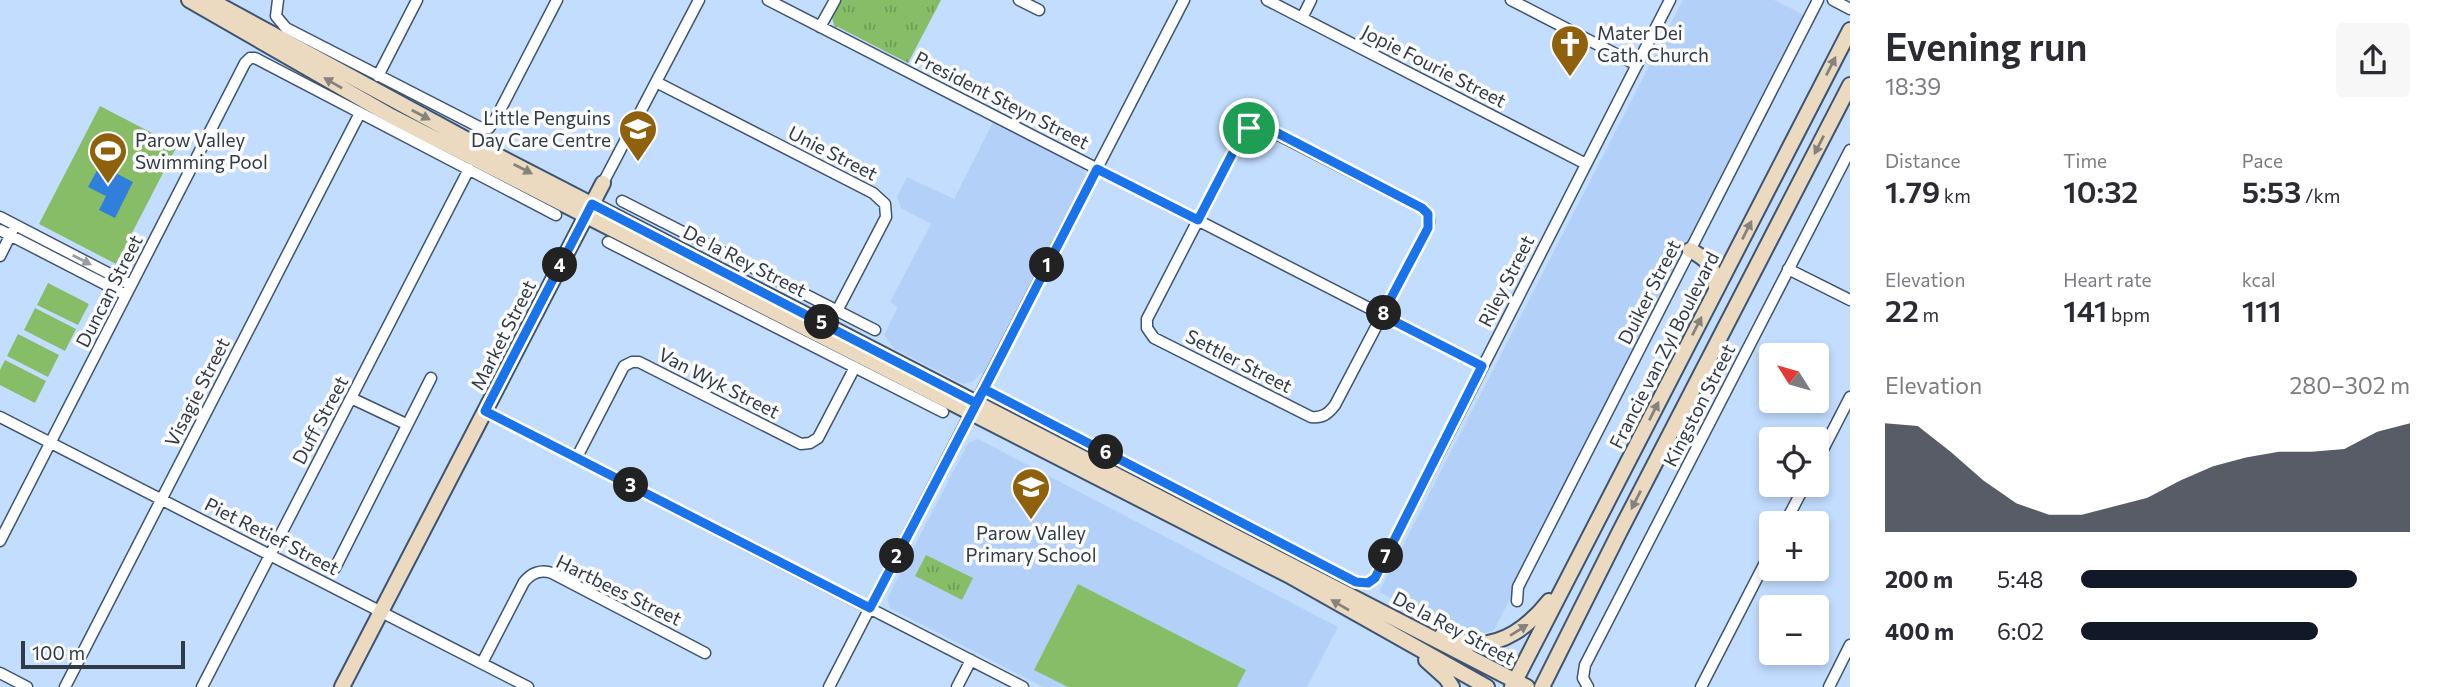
<!DOCTYPE html>
<meta charset="utf-8">
<style>
:root{--surface:#fff;--page:#f7f7f7;--text:#2b2b33;--muted:#7c7c81;--accent:#111827}
body{margin:0;font-family:Commissioner,sans-serif;background:var(--page);color:var(--text);height:100vh;display:flex;flex-direction:column;font-size:26px;white-space:nowrap}
*{box-sizing:border-box;margin:0}
p{font-size:23px;color:var(--muted)}
.icon{flex:none;width:38px;height:38px;fill:none;stroke:currentColor;stroke-width:2;stroke-linecap:round;stroke-linejoin:round}
.map{position:relative;flex:1;overflow:hidden}
.panel{display:flex;flex-direction:column;background:var(--surface);width:595px}
.panel>*{flex:none}
.needle{width:46px;rotate:307deg}
.tools{position:absolute;left:1759px;top:343px;display:grid;gap:14px}
.tools a{display:grid;place-items:center;width:70px;height:70px;border-radius:7px;background:var(--surface);box-shadow:0 4px 10px #0003;font-size:35px}
.scale{position:absolute;left:21px;bottom:18px;width:164px;box-sizing:border-box;padding-left:7px;border:4px solid #303b48;border-top:0;font-size:19px;line-height:24px;white-space:nowrap;color:#303b48;-webkit-text-stroke:5px #fcfcfc;paint-order:stroke}
.pin{position:absolute;display:grid;place-items:center;width:60px;height:60px;color:#fff;margin:-30px;border:4px solid #fff;border-radius:50%;box-shadow:0 2px 7px #0007}
.km{position:absolute;width:35px;height:35px;margin:-18px;border-radius:50%;background:#222;color:#fff;font-size:19px;line-height:35px;text-align:center}
.round{display:grid;place-items:center;flex:none;width:74px;height:74px;border-radius:7px;background:var(--page)}
.overview{display:flex;align-items:center;justify-content:space-between;height:119px;padding:0 35px}
h1{font-size:38px;font-weight:600;line-height:52px}
.stats{display:grid;grid-template-columns:repeat(3,1fr);gap:10px;height:119px;padding:7px 35px}
.stats div{display:grid;align-content:center}
.stats b{font-size:30px;font-weight:600}
.stats small{font-size:19px;font-weight:400}
.stats p{font-size:19px}
.chart{height:196px;padding:14px 35px}
.chart p{display:flex;justify-content:space-between}
.chart svg{width:100%;height:126px;margin-top:7px;fill:var(--accent);opacity:.7}
ul{padding:0 35px;list-style:none;font-size:23px}
li{display:grid;grid-template-columns:112px 84px 1fr;align-items:center;height:52px}
li i{height:18px;border-radius:9px;background:var(--accent)}
main{display:flex;flex:1;min-height:0}
.map>svg:first-child{display:block}
</style>
<main>
<div class="map">
<svg width="1850" height="687" viewBox="0 0 1850 687">
<defs>
<pattern id="park-tufts" width="24" height="20" patternUnits="userSpaceOnUse" patternTransform="scale(1.75)"><rect width="24" height="20" fill="#87bd67"/><path d="M3 7l-1-3M5 7V3M7 7l1-3M15 17l-1-3M17 17v-4M19 17l1-3" fill="none" stroke="#6f9b57"/></pattern>
</defs>
<rect width="100%" height="100%" fill="#c3ddff"/>
<path fill="#b3d1f8" d="M1683,0H1774L1808,17L1494,630L1480,635L1461,634L1379,592Z
M993,122L1084,168L1086,178L985,375L980,373L974,381L963,384L895,349L884,335L898,307L890,302L931,224L901,208L897,197L907,177L954,199Z
M978,439L1338,627L1307,687H1043L890,608L887,599L968,443Z"/>
<path fill="#87bd67" d="M100,106L177,146L116,264L39,224Z
M48,283L89,304L78,325L37,305Z
M35,308L76,329L65,351L24,330Z
M18,334L59,355L48,377L7,356Z
M5,360L46,381L35,403L0,385V370Z
M1078,584L1246,670L1237,687H1068L1034,670Z"/>
<path fill="url(#park-tufts)" d="M841,0H941L908,63L838,27L835,28L832,18Z
M926,555L973,578L962,600L915,576Z"/>
<path fill="#307fdb" d="M100,165L133,182L115,218L99,210L106,196L88,187Z"/>
<g fill="none" stroke-linecap="round" stroke-linejoin="round">
<defs>
<path id="street" d="M278,0L276,16L286,28L483,129L489,128L496,118L557,0
M768,0L1482,366
M1019,0L1039,10
M1267,0L1586,164
M1511,0L1637,65
M1833,0L1850,9
M1302,18L1311,0
M820,27L835,0
M378,76L417,0
M656,82L873,193L885,204L886,217L837,311
M1259,125L1422,208C1429,215 1430,219 1428,228L1335,405C1328,414 1323,418 1311,417L1154,338L1147,328V319L1242,135L1249,128Z
M603,183L699,0
M622,201L875,330
M0,217L131,285
M0,230L126,295
M608,242L943,412
M0,256L12,232
M1788,269L1850,300
M984,389L1356,582L1368,583L1375,578L1670,0
M351,398L406,424
M485,411L1023,687
M0,417L528,687
M577,457L624,366L632,362H639L801,444L810,443L818,438L855,367
M1816,463L1850,397
M1785,523L1805,485
M0,541L245,63L250,58H255L556,215
M335,568L431,378
M1517,601L1518,587L1818,0
M482,663L524,582C531,573 541,569 552,573L705,653
M0,673L27,687
M65,687L360,113
M202,687L469,169
M829,687L1184,0
M957,687L971,660
M1588,687L1583,678L1585,665L1850,150
M1701,687L1771,551
M1829,687L1850,645"/>
<path id="secondary" d="M189,0L391,116L1288,575L1487,687
M210,0L473,143L1527,687
M1690,250C1709,260 1715,267 1716,289
M1442,635C1451,638 1460,642 1469,643C1502,648 1530,625 1549,601
M1426,660L1446,678L1452,687
M342,687L603,183
M1512,687L1850,30
M1542,687L1619,533L1850,85"/>
</defs>
<use href="#street" stroke="#3e5470" stroke-width="13"/>
<use href="#secondary" stroke="#3e5470" stroke-width="18"/>
<use href="#street" stroke="#fff" stroke-width="10"/>
<use href="#secondary" stroke="#ebdac0" stroke-width="14"/>
</g>
<defs><path id="oneway-solid" d="M-6-.8H1V-3.2L6.5 0L1 3.2V.8H-6Z" transform="scale(1.75)"/></defs>
<g fill="#84837e">
<use href="#oneway-solid" transform="translate(1831 66) rotate(-63)"/>
<use href="#oneway-solid" transform="translate(333 83) rotate(-150)"/>
<use href="#oneway-solid" transform="translate(421 115) rotate(28)"/>
<use href="#oneway-solid" transform="translate(1819 145) rotate(117)"/>
<use href="#oneway-solid" transform="translate(523 169) rotate(27)"/>
<use href="#oneway-solid" transform="translate(1747 230) rotate(-63)"/>
<use href="#oneway-solid" transform="translate(1697 326) rotate(-63)"/>
<use href="#oneway-solid" transform="translate(1654 411) rotate(-63)"/>
<use href="#oneway-solid" transform="translate(1636 500) rotate(117)"/>
<use href="#oneway-solid" transform="translate(1340 605) rotate(-150)"/>
<use href="#oneway-solid" transform="translate(1519 630) rotate(-32)"/>
</g>
<use fill="#989da4" href="#oneway-solid" transform="translate(82 260) rotate(27)"/>
<g fill="none" stroke-linecap="round" stroke-linejoin="round">
<defs>
<path id="route" d="M1249,128L1242,135L1198,220L1097,169L984,389L981,395L870,608L485,411L592,204L976,403L984,389L1356,582L1368,583L1375,578L1482,366L1382,315L1428,228V214L1422,208L1264,126L1249,128"/>
</defs>
<use href="#route" stroke="#fff" stroke-width="14"/>
<use href="#route" stroke="#1a73e8" stroke-width="9"/>
</g>
<defs>
<symbol id="church-pin" viewBox="-11 -11 22 30"><path d="M0 17L-7.5 6A9.5 9.5 0 1 1 7.5 6Z" fill="#90610d" stroke="#fcfcfc"/><path d="M-1.2-6h2.4v3.5h3.3v2.4h-3.3V6h-2.4V-.1h-3.3v-2.4h3.3Z" fill="#fff"/></symbol>
<symbol id="school-pin" viewBox="-11 -11 22 30"><path d="M0 17L-7.5 6A9.5 9.5 0 1 1 7.5 6Z" fill="#90610d" stroke="#fcfcfc"/><path d="M0-5L7-2L0 1L-7-2ZM-4 1L0 2.5L4 1V4Q0 6-4 4Z" fill="#fff"/></symbol>
<symbol id="stadium-pin" viewBox="-11 -11 22 30"><path d="M0 17L-7.5 6A9.5 9.5 0 1 1 7.5 6Z" fill="#90610d" stroke="#fcfcfc"/><path d="M0-5a6.5 5 0 1 0 0 10a6.5 5 0 1 0 0-10ZM-3.5-1.8h7v3.6h-7Z" fill="#fff"/></symbol>
</defs>
<g fill-rule="evenodd">
<use href="#church-pin" x="1548" y="22" width="44" height="60"/>
<use href="#school-pin" x="616" y="107" width="44" height="60"/>
<use href="#stadium-pin" x="86" y="129" width="44" height="60"/>
<use href="#school-pin" x="1009" y="465" width="44" height="60"/>
</g>
<g text-anchor="middle" stroke-width="7" stroke-linejoin="round" paint-order="stroke">
<g font-size="19" fill="#303b48" stroke="#fcfcfc" text-anchor="start">
<text x="1597" y="40">Mater Dei<tspan x="1597" dy="22">Cath. Church</tspan></text>
<text x="611" y="125" text-anchor="end">Little Penguins<tspan x="611" dy="22">Day Care Centre</tspan></text>
<text x="135" y="147">Parow Valley<tspan x="135" dy="22">Swimming Pool</tspan></text>
<text x="1031" y="540" text-anchor="middle">Parow Valley<tspan x="1031" dy="22">Primary School</tspan></text>
</g>
<g font-size="19" fill="#303b48" stroke="#fcfcfc">
<text transform="translate(1434 66) rotate(27)" y="7">Jopie Fourie Street</text>
<text transform="translate(1002 100) rotate(27)" y="7">President Steyn Street</text>
<text transform="translate(833 153) rotate(27)" y="7">Unie Street</text>
<text transform="translate(745 261) rotate(27)" y="7">De la Rey Street</text>
<text transform="translate(1506 281) rotate(-63)" y="7">Riley Street</text>
<text transform="translate(109 291) rotate(-63)" y="7">Duncan Street</text>
<text transform="translate(1649 292) rotate(-63)" y="7">Duiker Street</text>
<text transform="translate(503 335) rotate(-63)" y="7">Market Street</text>
<text transform="translate(1664 350) rotate(-63)" y="7">Francie van Zyl Boulevard</text>
<text transform="translate(1239 361) rotate(27)" y="7">Settler Street</text>
<text transform="translate(719 383) rotate(27)" y="7">Van Wyk Street</text>
<text transform="translate(197 392) rotate(-63)" y="7">Visagie Street</text>
<text transform="translate(1699 405) rotate(-63)" y="7">Kingston Street</text>
<text transform="translate(320 420) rotate(-62)" y="7">Duff Street</text>
<text transform="translate(272 536) rotate(27)" y="7">Piet Retief Street</text>
<text transform="translate(619 590) rotate(26)" y="7">Hartbees Street</text>
<text transform="translate(1454 628) rotate(28)" y="7">De la Rey Street</text>
</g>
</g>
</svg>
<div class="tools">
<a><svg class="needle" viewBox="-14 -14 28 28"><path d="M0-13l5 13h-10z" fill="#e53935"/><path d="M0 13l5-13h-10z" fill="#7c7c81"/></svg></a>
<a><svg class="icon" aria-label="locate" viewBox="0 0 24 24"><circle cx="12" cy="12" r="6"/><path d="M12 2v4M12 18v4M2 12h4M18 12h4"/></svg></a>
<a>+</a>
<a>−</a>
</div>
<div class="scale">100 m</div>
<div class="pin" style="left:1249px;top:128px;background:#1e9e55"><svg class="icon" aria-label="arrive" viewBox="0 0 24 24"><path d="M6 21V4h12l-3 4 3 4H6"/></svg></div>
<b class="km" style="left:1047px;top:265px">1</b>
<b class="km" style="left:897px;top:556px">2</b>
<b class="km" style="left:631px;top:485px">3</b>
<b class="km" style="left:560px;top:265px">4</b>
<b class="km" style="left:822px;top:322px">5</b>
<b class="km" style="left:1106px;top:452px">6</b>
<b class="km" style="left:1386px;top:556px">7</b>
<b class="km" style="left:1384px;top:313px">8</b>
</div>
<section class="panel">
<div class="overview"><div><h1>Evening run</h1><p>18:39</p></div><a class="round"><svg class="icon" aria-label="share" viewBox="0 0 24 24"><path d="M12 15V3M7 8l5-5 5 5M5 13v7h14v-7"/></svg></a></div>
<div class="stats">
<div><p>Distance</p><b>1.79<small> km</small></b></div>
<div><p>Time</p><b>10:32</b></div>
<div><p>Pace</p><b>5:53<small> /km</small></b></div>
</div>
<div class="stats">
<div><p>Elevation</p><b>22<small> m</small></b></div>
<div><p>Heart rate</p><b>141<small> bpm</small></b></div>
<div><p>kcal</p><b>111</b></div>
</div>
<div class="chart"><p><span>Elevation</span>280–302 m</p>
<svg viewBox="0 0 160 44" preserveAspectRatio="none"><path d="M0 44V6L10 7L20 16L30 26L40 34L50 38L60 38L70 35L80 32L90 26L100 21L110 18L120 16L130 16L140 15L150 9L160 6V44z"/></svg>
</div>
<ul>
<li><b>200 m</b>5:48<i style="width:84%"></i></li>
<li><b>400 m</b>6:02<i style="width:72%"></i></li>
</ul>
</section>
</main>
